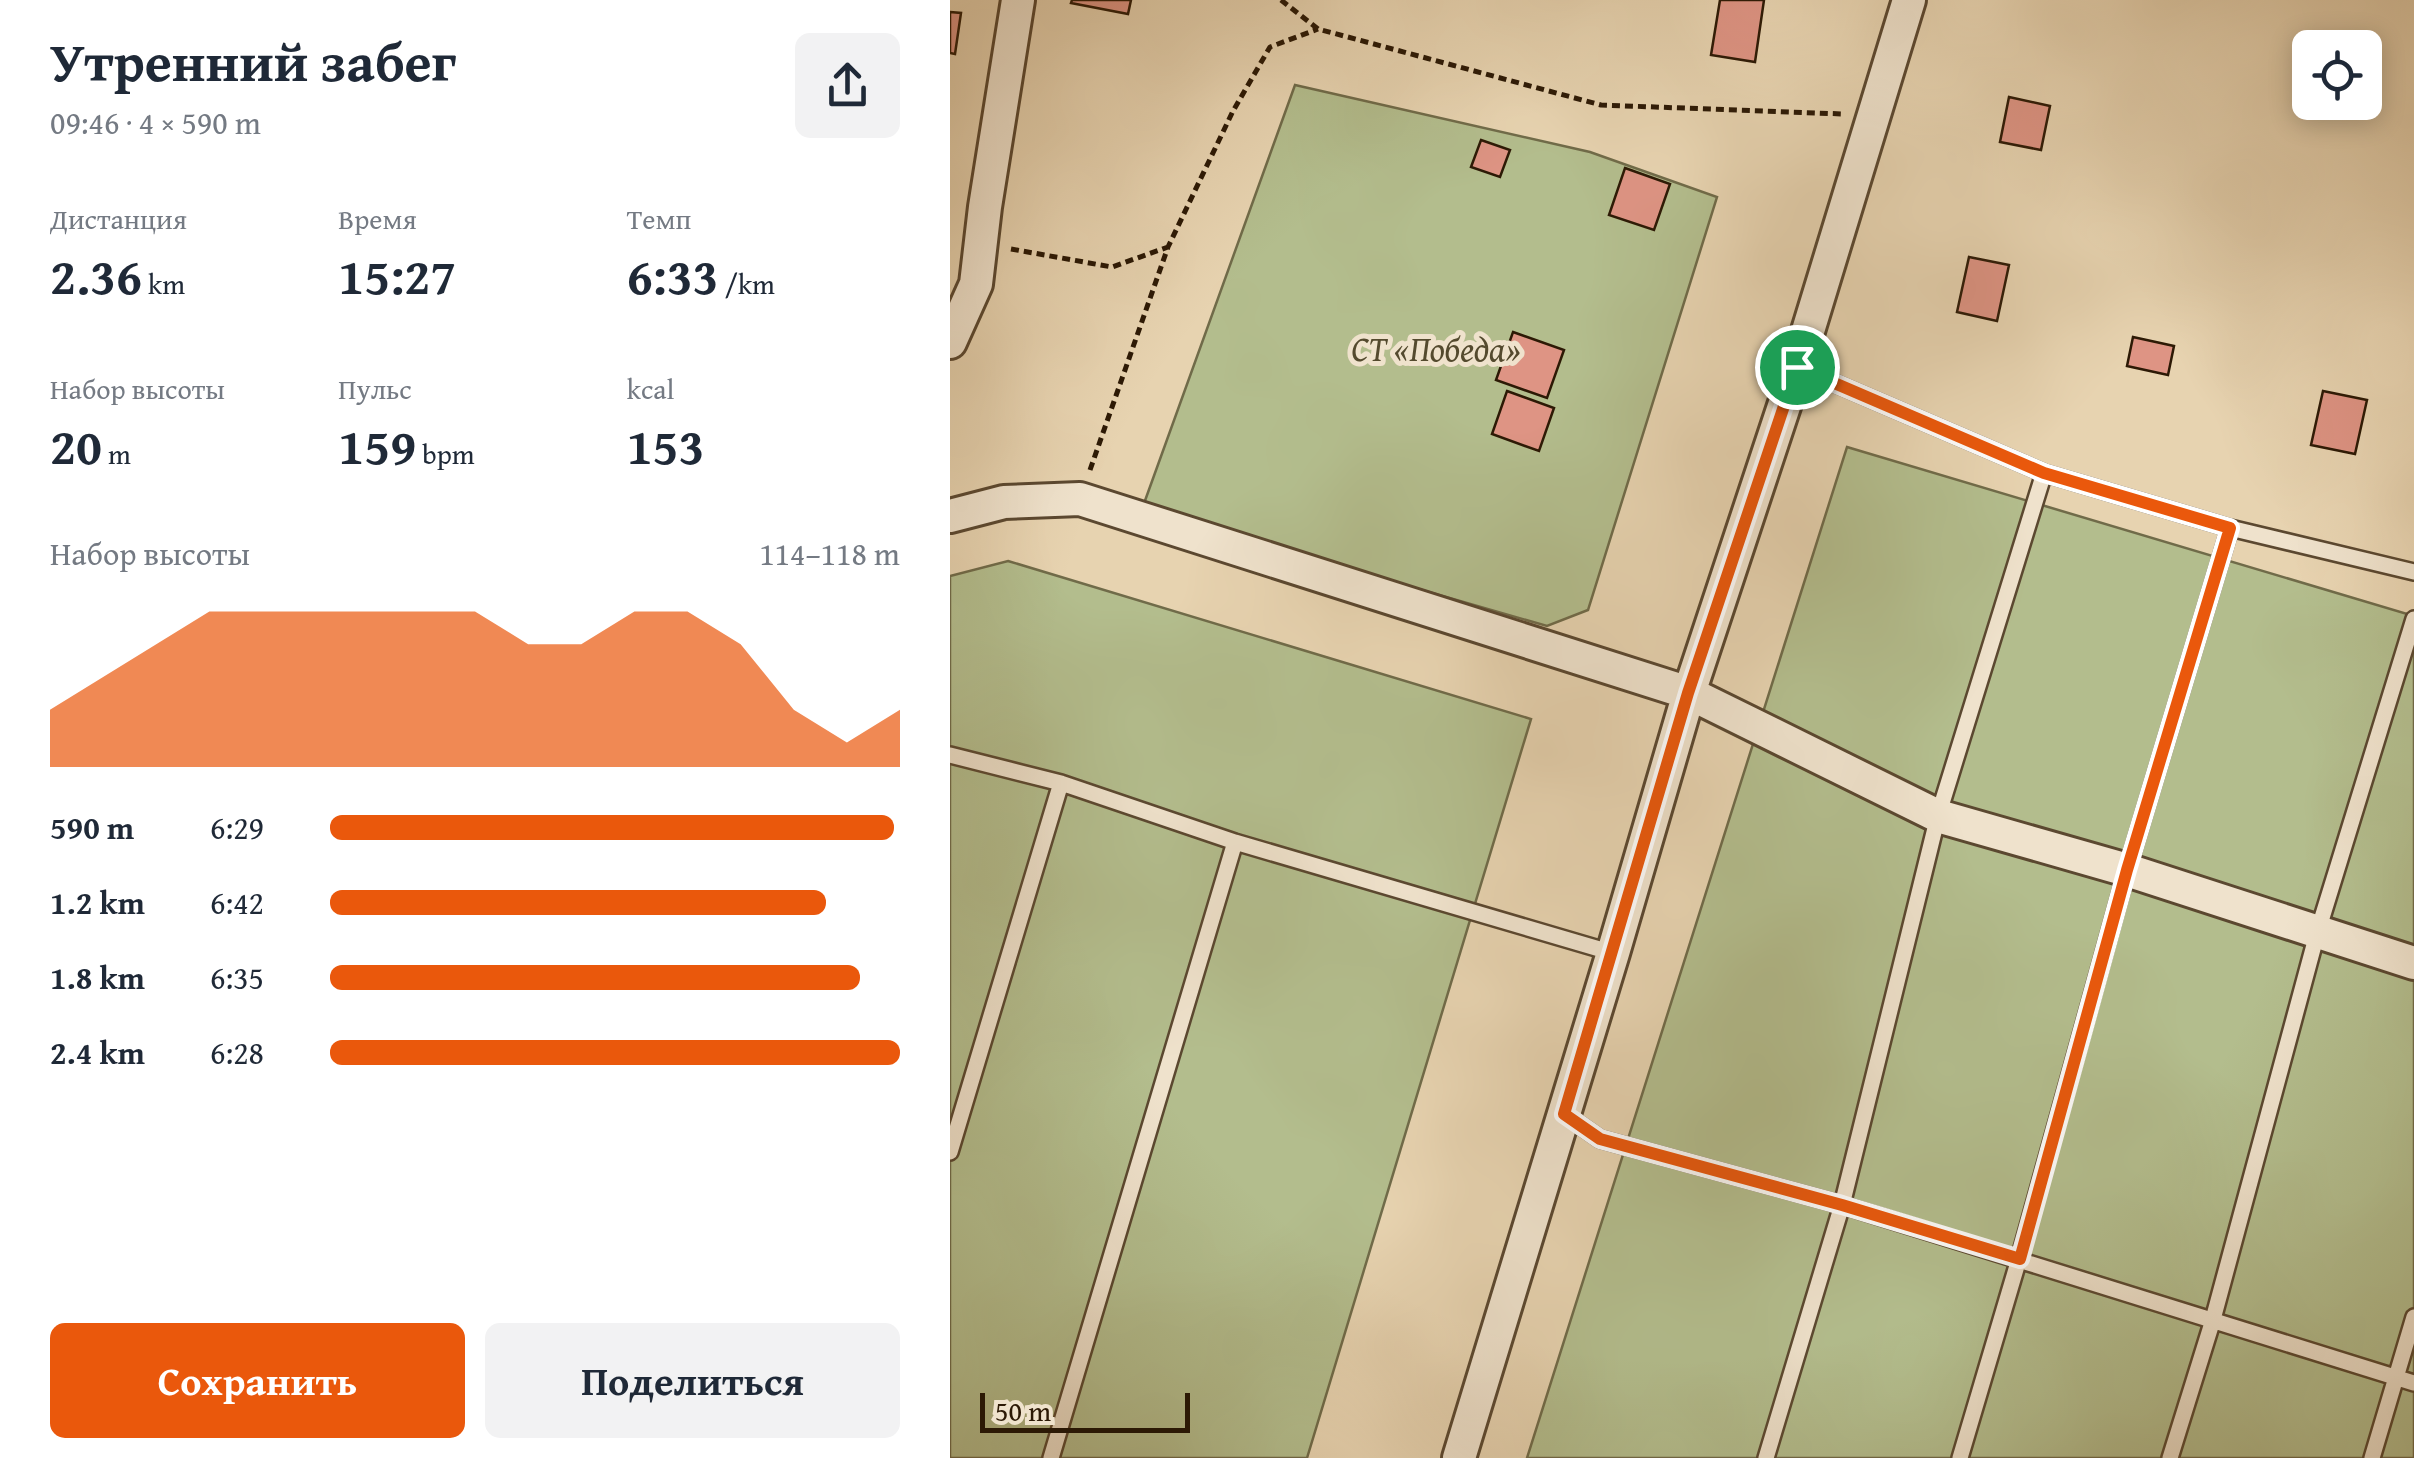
<!DOCTYPE html>
<html lang="ru">
<meta charset="utf-8">
<style>
:root{--surface:#fff;--page:#f2f2f3;--text:#1f2937;--muted:#747a83;--accent:#ea580c}
body{margin:0;font-family:"Gentium Book Plus",serif;background:var(--page);color:var(--text);height:100vh;display:flex;flex-direction:column;font-size:38px;white-space:nowrap}
*{box-sizing:border-box;margin:0}
p{font-size:32px;color:var(--muted)}
.icon{flex:none;width:55px;height:55px;fill:none;stroke:currentColor;stroke-width:2;stroke-linecap:round;stroke-linejoin:round}
.map{position:relative;flex:1;overflow:hidden}
.panel{display:flex;flex-direction:column;background:var(--surface);width:950px}
.panel>*{flex:none}
.controls{position:absolute;left:1342px;top:30px;display:grid;gap:20px}
.controls a{display:grid;place-items:center;width:90px;height:90px;border-radius:15px;background:var(--surface);box-shadow:0 5px 25px #0003;font-size:50px}
.scale{position:absolute;left:30px;bottom:25px;width:210px;box-sizing:border-box;padding-left:10px;border:5px solid #2c1905;border-top:0;font-size:28px;line-height:35px;white-space:nowrap;color:#2c1905;-webkit-text-stroke:8px #efe2cc;paint-order:stroke}
.pin{position:absolute;display:grid;place-items:center;width:85px;height:85px;color:#fff;margin:-42px;border:5px solid #fff;border-radius:50%;box-shadow:0 2px 10px #0007}
.round{display:grid;place-items:center;flex:none;width:105px;height:105px;border-radius:15px;background:var(--page)}
.summary{display:flex;align-items:center;justify-content:space-between;height:170px;padding:0 50px}
h1{font-size:55px;font-weight:800;line-height:75px}
.stats{display:grid;grid-template-columns:repeat(3,1fr);gap:15px;height:170px;padding:10px 50px}
.stats div{display:grid;align-content:center}
.stats b{font-size:50px;font-weight:800}
.stats small{font-size:28px;font-weight:400}
.stats p{font-size:28px}
.chart{height:280px;padding:20px 50px}
.chart p{display:flex;justify-content:space-between}
.chart svg{width:100%;height:180px;margin-top:10px;fill:var(--accent);opacity:.7}
.button{display:flex;gap:20px;margin-top:auto;padding:20px 50px}
.button a{flex:1;height:115px;border-radius:15px;background:var(--accent);color:#fff;font-size:40px;font-weight:800;line-height:115px;text-align:center}
.button a+a{background:var(--page);color:var(--text)}
ul{padding:0 50px;list-style:none;font-size:32px}
li{display:grid;grid-template-columns:160px 120px 1fr;align-items:center;height:75px}
li i{height:25px;border-radius:12px;background:var(--accent)}
main{display:flex;flex:1;min-height:0}
.map>svg:first-child{display:block}
</style>
<main>
<section class="panel">
<div class="summary"><div><h1>Утренний забег</h1><p>09:46 · 4 × 590 m</p></div><a class="round"><svg class="icon" aria-label="share" viewBox="0 0 24 24"><path d="M12 15V3M7 8l5-5 5 5M5 13v7h14v-7"/></svg></a></div>
<div class="stats">
<div><p>Дистанция</p><b>2.36<small> km</small></b></div>
<div><p>Время</p><b>15:27</b></div>
<div><p>Темп</p><b>6:33<small> /km</small></b></div>
</div>
<div class="stats">
<div><p>Набор высоты</p><b>20<small> m</small></b></div>
<div><p>Пульс</p><b>159<small> bpm</small></b></div>
<div><p>kcal</p><b>153</b></div>
</div>
<div class="chart"><p><span>Набор высоты</span>114–118 m</p>
<svg viewBox="0 0 160 44" preserveAspectRatio="none"><path d="M0 44V30L10 22L20 14L30 6L40 6L50 6L60 6L70 6L80 6L90 14L100 14L110 6L120 6L130 14L140 30L150 38L160 30V44z"/></svg>
</div>
<ul>
<li><b>590 m</b>6:29<i style="width:99%"></i></li>
<li><b>1.2 km</b>6:42<i style="width:87%"></i></li>
<li><b>1.8 km</b>6:35<i style="width:93%"></i></li>
<li><b>2.4 km</b>6:28<i style="width:100%"></i></li>
</ul>
<div class="button"><a>Сохранить</a><a>Поделиться</a></div>
</section>
<div class="map">
<svg width="1464" height="1458" viewBox="0 0 1464 1458">
<rect width="100%" height="100%" fill="#e7d3b0"/>
<filter id="stains"><feTurbulence type="fractalNoise" baseFrequency=".002" numOctaves="4"/><feColorMatrix values="0 0 0 0 .2 0 0 0 0 .09 0 0 0 0 .02 0 0 0 .5 -.17"/></filter>
<radialGradient id="worn" r=".72"><stop offset=".6" stop-color="#630" stop-opacity="0"/><stop offset="1" stop-color="#630" stop-opacity=".3"/></radialGradient>
<path fill="#b3bd8d" stroke="#706b49" stroke-width="2.5" d="M345,85L640,152L767,197L638,610L597,626L192,509Z
M897,447L1464,616V1458H577Z
M58,561L581,719L357,1458H0V576Z"/>
<path fill="#de9484" stroke="#2c1905" stroke-width="2.5" d="M122,0H181L178,14L121,3Z
M770,0H814L805,62L761,55Z
M0,12L11,13L5,54L0,53Z
M1059,97L1100,106L1091,150L1050,142Z
M531,140L560,150L550,177L521,167Z
M675,168L720,184L704,230L659,215Z
M1019,257L1059,265L1047,321L1007,312Z
M563,332L614,350L597,398L546,380Z
M1183,337L1224,346L1218,375L1177,366Z
M557,391L604,408L589,451L542,434Z
M1373,391L1417,400L1405,454L1361,445Z"/>
<g fill="none" stroke-linecap="round" stroke-linejoin="round">
<defs>
<path id="lane" d="M847,367L1094,473L1280,528L1464,572
M0,755L111,783L285,842L663,953
M614,1114L650,1139L892,1205L1464,1383
M0,1152L111,783
M101,1458L285,842
M816,1458L892,1205L988,816L1094,473
M1010,1458L1069,1259L1177,870L1280,528
M1220,1458L1262,1323L1367,934L1464,619
M1422,1458L1464,1317"/>
<path id="street" d="M0,342L26,284L35,207L68,0
M0,516L54,502L130,499L739,693L988,816L1177,870L1464,963
M509,1458L663,953L739,693L847,367L959,0"/>
</defs>
<use href="#lane" stroke="#5b4830" stroke-width="20"/>
<use href="#street" stroke="#5b4830" stroke-width="38"/>
<path stroke="#2c1905" stroke-width="5" stroke-dasharray="8 5" stroke-linecap="butt" d="M331,0L368,29L651,105L893,114
M61,249L162,267L218,247
M140,470L218,247L283,111L320,47L368,29"/>
<use href="#lane" stroke="#efe2cc" stroke-width="15"/>
<use href="#street" stroke="#efe2cc" stroke-width="32"/>
</g>
<g fill="none" stroke-linecap="round" stroke-linejoin="round">
<defs>
<path id="route" d="M847,367L1094,473L1280,528L1177,870L1070,1259L892,1205L650,1139L614,1114L738,693Z"/>
</defs>
<use href="#route" stroke="#fff" stroke-width="20"/>
<use href="#route" stroke="#ea580c" stroke-width="12"/>
</g>
<g text-anchor="middle" stroke-width="10" stroke-linejoin="round" paint-order="stroke">
<g font-size="35" font-style="italic" fill="#544a2e" stroke="#efe2cc">
<text x="486" y="361">СТ «Победа»</text>
</g>
</g>
<rect width="100%" height="100%" filter="url(#stains)"/>
<rect width="100%" height="100%" fill="url(#worn)"/>
</svg>
<div class="controls">
<a><svg class="icon" aria-label="locate" viewBox="0 0 24 24"><circle cx="12" cy="12" r="6"/><path d="M12 2v4M12 18v4M2 12h4M18 12h4"/></svg></a>
</div>
<div class="scale">50 m</div>
<div class="pin" style="left:847px;top:367px;background:#1e9e55"><svg class="icon" aria-label="arrive" viewBox="0 0 24 24"><path d="M6 21V4h12l-3 4 3 4H6"/></svg></div>
</div>
</main>
